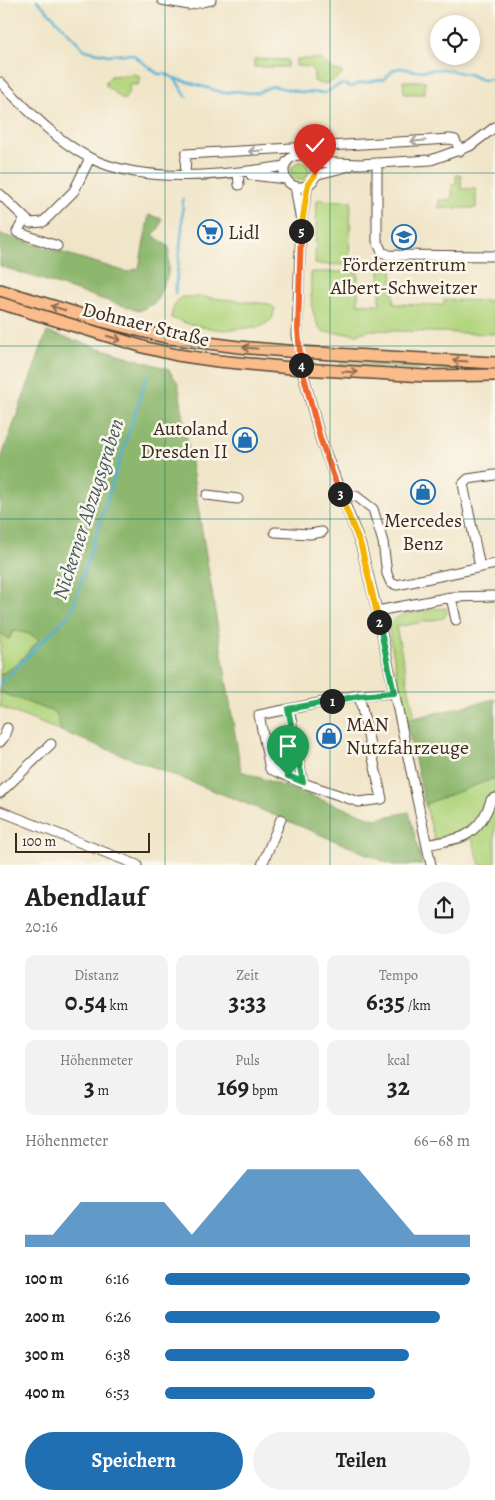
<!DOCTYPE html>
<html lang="de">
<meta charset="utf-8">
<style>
:root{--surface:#fff;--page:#f2f2f2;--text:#222;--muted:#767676;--accent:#1f6fb2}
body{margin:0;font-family:Alegreya,serif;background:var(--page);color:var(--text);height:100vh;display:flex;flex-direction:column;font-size:19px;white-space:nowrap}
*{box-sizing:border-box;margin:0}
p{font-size:16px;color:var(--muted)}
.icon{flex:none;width:28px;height:28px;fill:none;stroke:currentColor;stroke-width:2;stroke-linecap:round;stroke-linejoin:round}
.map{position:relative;height:865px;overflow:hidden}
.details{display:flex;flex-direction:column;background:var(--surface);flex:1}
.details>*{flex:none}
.controls{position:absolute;left:430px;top:15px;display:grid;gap:10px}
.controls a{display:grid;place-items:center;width:50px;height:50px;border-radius:50%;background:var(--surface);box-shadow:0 2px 8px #0003;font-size:25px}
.scale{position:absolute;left:15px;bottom:12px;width:135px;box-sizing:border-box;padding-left:5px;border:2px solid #3b2a1e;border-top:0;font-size:14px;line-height:18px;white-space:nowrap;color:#3b2a1e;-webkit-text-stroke:4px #fbf7ec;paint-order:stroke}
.pin{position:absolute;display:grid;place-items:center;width:42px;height:42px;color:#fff;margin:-51px -21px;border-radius:50% 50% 50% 0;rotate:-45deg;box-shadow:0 0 5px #0007}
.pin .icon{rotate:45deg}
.km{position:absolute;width:25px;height:25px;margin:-12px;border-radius:50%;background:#222;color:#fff;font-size:14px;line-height:25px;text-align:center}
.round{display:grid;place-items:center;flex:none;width:52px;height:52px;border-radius:26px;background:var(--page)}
.head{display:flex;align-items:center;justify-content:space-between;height:85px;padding:0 25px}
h1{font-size:28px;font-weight:700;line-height:38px}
.stats{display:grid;grid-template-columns:repeat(3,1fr);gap:8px;height:85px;padding:5px 25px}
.stats div{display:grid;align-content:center;border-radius:10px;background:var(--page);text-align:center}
.stats b{font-size:25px;font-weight:700}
.stats small{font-size:14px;font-weight:400}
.stats p{font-size:14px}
.chart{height:140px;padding:10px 25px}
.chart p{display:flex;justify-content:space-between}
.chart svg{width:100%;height:90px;margin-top:5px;fill:var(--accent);opacity:.7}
.button{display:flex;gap:10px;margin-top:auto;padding:10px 25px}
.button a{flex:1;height:58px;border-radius:30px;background:var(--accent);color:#fff;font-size:20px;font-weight:700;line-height:58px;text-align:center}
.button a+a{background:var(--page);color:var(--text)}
ul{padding:0 25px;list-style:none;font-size:16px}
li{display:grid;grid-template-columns:80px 60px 1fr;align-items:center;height:38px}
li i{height:12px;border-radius:6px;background:var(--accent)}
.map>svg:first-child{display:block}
</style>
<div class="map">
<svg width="495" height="865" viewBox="0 0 495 865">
<rect width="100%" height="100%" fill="#fbf7ec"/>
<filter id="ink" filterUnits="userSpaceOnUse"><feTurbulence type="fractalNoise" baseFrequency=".02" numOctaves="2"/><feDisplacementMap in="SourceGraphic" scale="10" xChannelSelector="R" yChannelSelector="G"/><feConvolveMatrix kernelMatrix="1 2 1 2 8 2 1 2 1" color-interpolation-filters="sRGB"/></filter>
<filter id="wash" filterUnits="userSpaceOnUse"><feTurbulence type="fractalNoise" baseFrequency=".0096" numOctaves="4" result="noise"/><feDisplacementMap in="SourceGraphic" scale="20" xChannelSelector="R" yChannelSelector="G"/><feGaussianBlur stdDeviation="1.12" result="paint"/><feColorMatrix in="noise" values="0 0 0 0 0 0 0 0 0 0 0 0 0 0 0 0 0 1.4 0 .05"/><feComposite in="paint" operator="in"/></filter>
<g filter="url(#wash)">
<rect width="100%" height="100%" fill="#f0e5c8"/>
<path fill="#b2d67f" stroke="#76804e" d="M254,59L288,60L287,67H254Z
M296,59H321L334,70L341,71L342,75C331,81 326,88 314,81V72L309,67L296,66Z
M135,74L140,77L138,85H133L132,83H130L129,92L124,100L106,86V81L111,76Z
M403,81H425V94H404Z
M291 171a9 9 0 1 1 18 0a9 9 0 1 1-18 0Z
M456,175H461V189H476V208H439V200L452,199V184H456Z
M317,200L351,201L349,265L315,264Z
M380,266H392L394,304L444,305V300L495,301V334L370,330L357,334L323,332C309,316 311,293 311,272H358V304H380Z
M181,297H202L268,304L275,308L272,319L261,327L223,330L195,326L171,318L174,305Z
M341,362L416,366L441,364L495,367V369L436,370L340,365Z
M446,608L447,613L444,618L396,627L415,718L406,720L389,633C389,627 390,622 395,619C404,611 434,609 446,608Z
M13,631C23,632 31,633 39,640L16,665L0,675V633L9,639Z
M0,692L57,713L61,731L0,707Z
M495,778V865H480L472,838L437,848L425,804Z"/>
<path fill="#8db76e" stroke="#647046" d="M149,215L162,219L159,228L153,235L169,247L168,274L156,302L139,311L0,266V234L127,272L139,268Z
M47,332L168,369L178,383L241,771L375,819L409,812L422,865H393L245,803L61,731L56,713L0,692V675L16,665L39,640C31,633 23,632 13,631L9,639L0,633V462Z
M495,699V778L425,804L406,720Z"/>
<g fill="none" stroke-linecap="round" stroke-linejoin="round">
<path stroke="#57b1d5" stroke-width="2.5" d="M37,0L85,50L109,55L132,54L158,74H165L174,78L224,93L236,91L248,93L259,92L272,86L300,92L325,93L335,87L343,84L351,87C359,82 360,84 368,82C375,81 377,79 384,80L393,70L400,68L416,71L442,69L468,74L483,80L495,79
M175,79L187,97
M175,293L182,229L183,199
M0,684L71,613L147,375"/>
</g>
</g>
<g filter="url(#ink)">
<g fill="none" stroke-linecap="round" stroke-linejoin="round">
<defs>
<path id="minor" d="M162,0L189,5L211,0
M0,82C27,109 55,140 90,158C144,185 227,175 285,166
M284 171a16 16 0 1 1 32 0a16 16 0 1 1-32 0Z
M313,162L360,164L431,160L470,146L495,127
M377,163V241L382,252L389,255L495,256
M238,173L239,185
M185,175L186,154L450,139L455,140L460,151
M251,175L286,179
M315,175L350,166
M308,184L301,225L297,335L302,369L320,438L361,546L377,611L431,865
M295,186L300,216
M0,194L30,223L43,222L74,191L90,158
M25,218L17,232L57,246
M207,495L238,499
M341,497L356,496L373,509L383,542L387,574L391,583L397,585L495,564
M275,532L310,534L322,532
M480,567L463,484L468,479L495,475
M451,597L456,620
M377,611L451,597L495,596
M359,695L382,799L359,802L303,783L289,709L359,695L394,693
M289,709L259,715L270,769L303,783
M0,742L4,737L7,728
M0,793L51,744
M0,811L137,865
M427,845C437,842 458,840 466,835C479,827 487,813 491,800L495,798
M262,865L281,819"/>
<path id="major" d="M0,290L102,321L169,338L239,347L299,352L495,363
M0,303L147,348L177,355L218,361L302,369L426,376L495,375"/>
</defs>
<use href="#minor" stroke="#564638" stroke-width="11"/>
<use href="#major" stroke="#564638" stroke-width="14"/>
<use href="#minor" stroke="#fff" stroke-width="9"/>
<use href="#major" stroke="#f9bc8a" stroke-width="11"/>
</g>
<defs><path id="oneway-shaft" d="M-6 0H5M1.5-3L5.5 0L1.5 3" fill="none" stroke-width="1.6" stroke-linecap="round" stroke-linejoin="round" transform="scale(1.25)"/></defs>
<g stroke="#a79f9a">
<use href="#oneway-shaft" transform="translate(418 141) rotate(176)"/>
<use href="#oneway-shaft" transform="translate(256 151) rotate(177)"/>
</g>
<g stroke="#906c4f">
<use href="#oneway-shaft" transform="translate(58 308) rotate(-163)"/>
<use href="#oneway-shaft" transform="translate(114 338) rotate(17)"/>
<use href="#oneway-shaft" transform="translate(250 348) rotate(-175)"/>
<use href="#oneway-shaft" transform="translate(460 361) rotate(-176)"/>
<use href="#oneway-shaft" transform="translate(350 372) rotate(3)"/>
</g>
</g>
<g fill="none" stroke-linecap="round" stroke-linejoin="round" filter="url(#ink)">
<defs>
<path id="split-1" d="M288,776L303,782L288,709L332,701"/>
<path id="split-2" d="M332,701L359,696L394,693L379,622"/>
<path id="split-3" d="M340,494L361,546L379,622"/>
<path id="split-4" d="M301,365L320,438L340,494"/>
<path id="split-5" d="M301,365L298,329L301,231"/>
<path id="split-6" d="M301,231L308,184L315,175"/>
</defs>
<use href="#split-1" stroke="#fff" stroke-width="10"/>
<use href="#split-2" stroke="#fff" stroke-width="10"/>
<use href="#split-3" stroke="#fff" stroke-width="10"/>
<use href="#split-4" stroke="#fff" stroke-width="10"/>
<use href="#split-5" stroke="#fff" stroke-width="10"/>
<use href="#split-6" stroke="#fff" stroke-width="10"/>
<use href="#split-1" stroke="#22a559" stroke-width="6"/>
<use href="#split-2" stroke="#22a559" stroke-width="6"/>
<use href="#split-3" stroke="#f5b400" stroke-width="6"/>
<use href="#split-4" stroke="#f0652b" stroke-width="6"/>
<use href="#split-5" stroke="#f0652b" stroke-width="6"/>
<use href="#split-6" stroke="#f5b400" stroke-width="6"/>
</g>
<path fill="none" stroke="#0f766e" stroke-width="1" stroke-opacity="0.55" d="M165,0V865M330,0V865M0,173H495M0,346H495M0,519H495M0,692H495"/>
<defs>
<symbol id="supermarket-ring" viewBox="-11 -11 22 22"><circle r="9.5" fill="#fbf7ec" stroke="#1f6fb2" stroke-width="1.5"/><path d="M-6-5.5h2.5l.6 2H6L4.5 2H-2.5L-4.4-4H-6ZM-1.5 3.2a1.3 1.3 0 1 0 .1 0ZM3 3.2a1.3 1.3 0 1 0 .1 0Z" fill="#1f6fb2"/></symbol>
<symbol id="school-ring" viewBox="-11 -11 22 22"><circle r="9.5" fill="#fbf7ec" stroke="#1f6fb2" stroke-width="1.5"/><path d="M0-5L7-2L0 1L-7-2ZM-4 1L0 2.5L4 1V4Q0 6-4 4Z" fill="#1f6fb2"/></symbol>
<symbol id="shop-ring" viewBox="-11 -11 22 22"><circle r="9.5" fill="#fbf7ec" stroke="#1f6fb2" stroke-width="1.5"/><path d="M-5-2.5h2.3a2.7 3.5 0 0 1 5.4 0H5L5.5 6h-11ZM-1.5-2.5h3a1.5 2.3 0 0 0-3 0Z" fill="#1f6fb2"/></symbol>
</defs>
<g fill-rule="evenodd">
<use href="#supermarket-ring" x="196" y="218" width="28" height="28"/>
<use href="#school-ring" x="390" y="223" width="28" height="28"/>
<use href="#shop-ring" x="231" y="426" width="28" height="28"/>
<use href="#shop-ring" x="409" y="478" width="28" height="28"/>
<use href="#shop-ring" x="315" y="722" width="28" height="28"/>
</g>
<g text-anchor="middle" stroke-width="5" stroke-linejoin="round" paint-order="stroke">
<g font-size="20" fill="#3b2a1e" stroke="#fbf7ec" text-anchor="start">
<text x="228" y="239">Lidl</text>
<text x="404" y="271" text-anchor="middle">Förderzentrum<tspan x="404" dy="23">Albert-Schweitzer</tspan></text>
<text x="228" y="435" text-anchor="end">Autoland<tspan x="228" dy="23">Dresden II</tspan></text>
<text x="423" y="527" text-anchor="middle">Mercedes<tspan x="423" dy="23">Benz</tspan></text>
<text x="346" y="731">MAN<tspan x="346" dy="23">Nutzfahrzeuge</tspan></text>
</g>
<g font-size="20" fill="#3b2a1e" stroke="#fbf7ec">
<text transform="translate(146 324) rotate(14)" y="7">Dohnaer Straße</text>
</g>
<g font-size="21" font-style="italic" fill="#45595e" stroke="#fbf7ec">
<text transform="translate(88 509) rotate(-72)" y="7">Nickerner Abzugsgraben</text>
</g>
</g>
</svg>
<div class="controls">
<a><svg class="icon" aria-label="locate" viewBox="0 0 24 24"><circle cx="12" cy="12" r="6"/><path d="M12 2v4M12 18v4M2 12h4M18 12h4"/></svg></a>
</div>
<div class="scale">100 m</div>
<div class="pin" style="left:288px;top:776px;background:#1e9e55"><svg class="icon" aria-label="arrive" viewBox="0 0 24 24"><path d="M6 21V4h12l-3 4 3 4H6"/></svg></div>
<div class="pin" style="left:315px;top:175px;background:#d93025"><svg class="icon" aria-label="check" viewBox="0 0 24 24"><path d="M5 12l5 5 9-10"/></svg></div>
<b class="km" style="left:332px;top:701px">1</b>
<b class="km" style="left:379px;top:622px">2</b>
<b class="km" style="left:340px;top:494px">3</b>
<b class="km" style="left:301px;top:365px">4</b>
<b class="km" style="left:301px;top:231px">5</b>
</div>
<section class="details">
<div class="head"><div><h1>Abendlauf</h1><p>20:16</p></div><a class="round"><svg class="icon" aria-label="share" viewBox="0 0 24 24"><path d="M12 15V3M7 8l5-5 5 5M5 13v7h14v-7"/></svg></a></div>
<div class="stats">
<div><p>Distanz</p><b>0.54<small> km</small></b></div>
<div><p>Zeit</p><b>3:33</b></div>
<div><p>Tempo</p><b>6:35<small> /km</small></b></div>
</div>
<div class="stats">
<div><p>Höhenmeter</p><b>3<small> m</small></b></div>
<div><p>Puls</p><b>169<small> bpm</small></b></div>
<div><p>kcal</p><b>32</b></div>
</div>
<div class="chart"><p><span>Höhenmeter</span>66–68 m</p>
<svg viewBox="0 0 160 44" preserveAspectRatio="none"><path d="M0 44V38L10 38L20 22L30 22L40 22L50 22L60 38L70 22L80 6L90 6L100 6L110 6L120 6L130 22L140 38L150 38L160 38V44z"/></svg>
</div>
<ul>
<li><b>100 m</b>6:16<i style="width:100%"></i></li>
<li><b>200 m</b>6:26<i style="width:90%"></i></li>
<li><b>300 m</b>6:38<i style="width:80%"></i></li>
<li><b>400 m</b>6:53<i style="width:69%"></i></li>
</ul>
<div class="button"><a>Speichern</a><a>Teilen</a></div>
</section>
